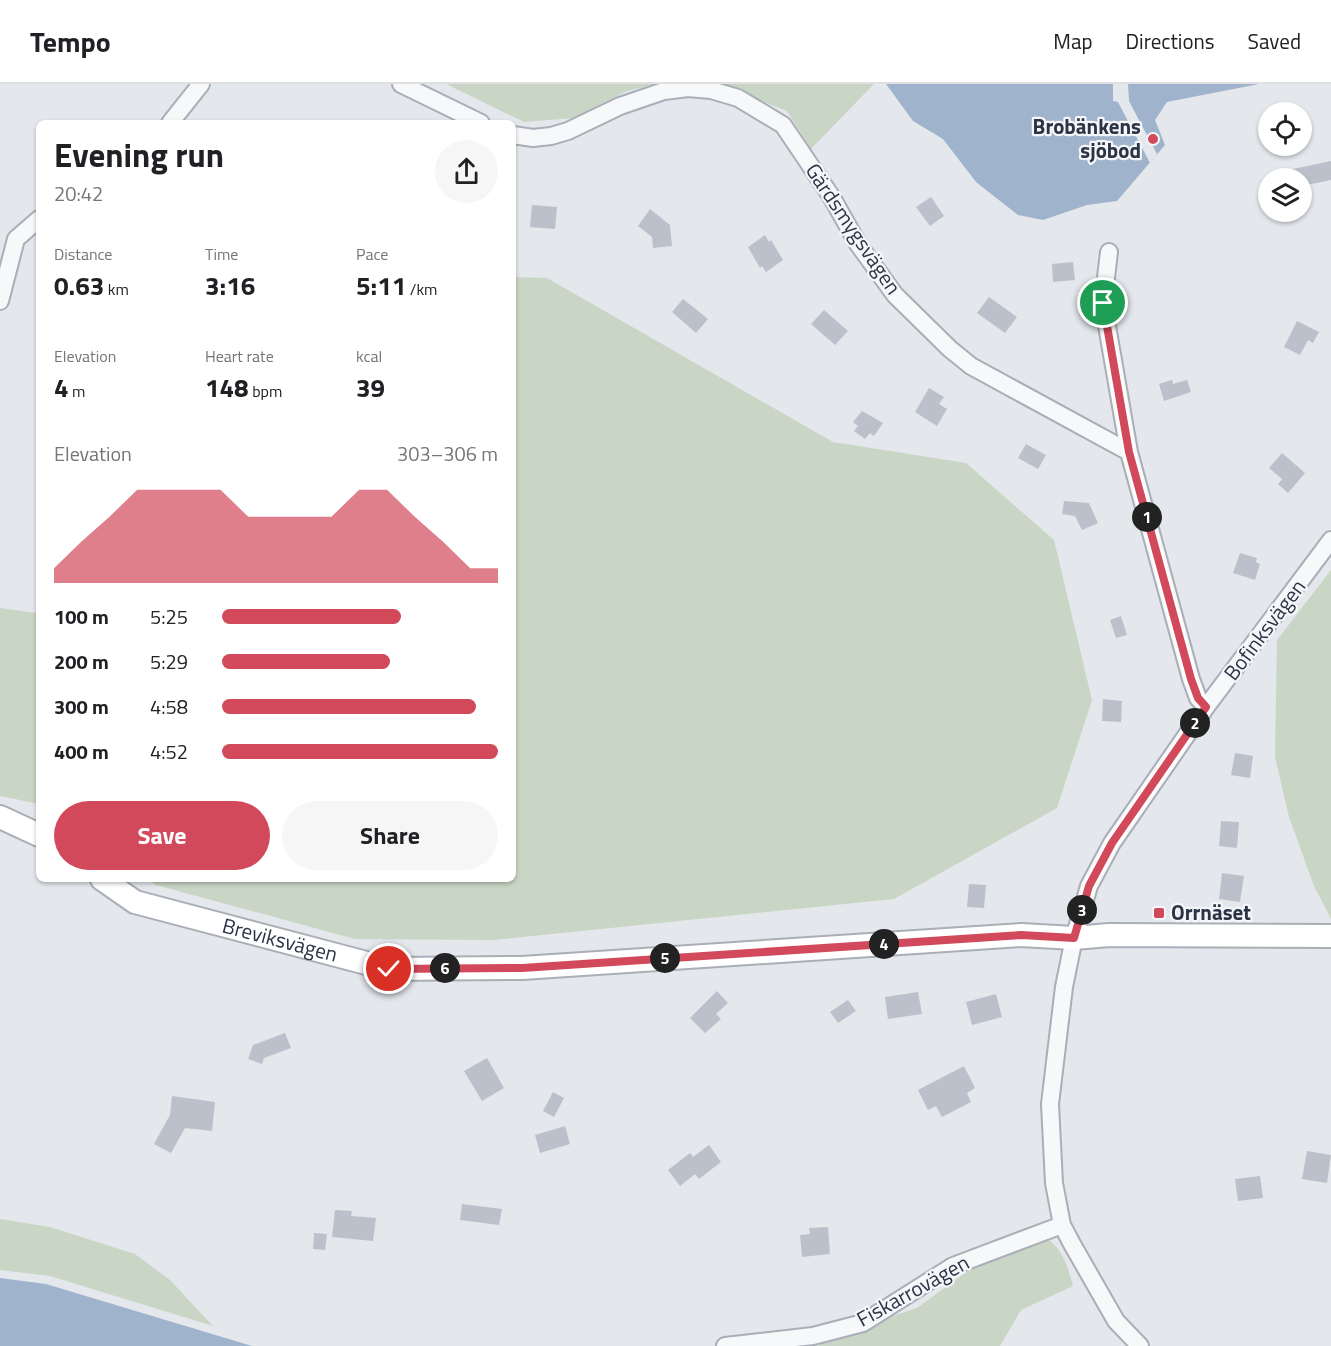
<!DOCTYPE html>
<meta charset="utf-8">
<style>
:root{--surface:#fff;--page:#f6f6f6;--text:#202124;--muted:#757577;--line:#e0e0e0;--accent:#d1495b}
body{margin:0;font-family:"Titillium Web",sans-serif;background:var(--page);color:var(--text);height:100vh;display:flex;flex-direction:column;font-size:22px;white-space:nowrap}
*{box-sizing:border-box;margin:0}
p{font-size:20px;color:var(--muted)}
.icon{flex:none;width:33px;height:33px;fill:none;stroke:currentColor;stroke-width:2;stroke-linecap:round;stroke-linejoin:round}
.map{position:relative;flex:1;overflow:hidden}
.side{position:absolute;left:36px;top:36px;width:480px;height:762px;display:flex;flex-direction:column;background:var(--surface);border-radius:9px;box-shadow:0 2px 4px #0004}
.side>*{flex:none}
.fabs{position:absolute;left:1258px;top:18px;display:grid;gap:12px}
.fabs a{display:grid;place-items:center;width:54px;height:54px;border-radius:50%;background:var(--surface);box-shadow:0 2px 4px #0004;font-size:30px}
.pin{position:absolute;display:grid;place-items:center;width:51px;height:51px;color:#fff;margin:-26px;border:3px solid #fff;border-radius:50%;box-shadow:0 2px 6px #0007}
.km{position:absolute;width:30px;height:30px;margin:-15px;border-radius:50%;background:#222;color:#fff;font-size:16px;line-height:30px;text-align:center}
.round{display:grid;place-items:center;flex:none;width:63px;height:63px;border-radius:32px;background:var(--page)}
.summary{display:flex;align-items:center;justify-content:space-between;height:102px;padding:0 18px}
h1{font-size:33px;font-weight:700;line-height:45px}
.metrics{display:grid;grid-template-columns:repeat(3,1fr);gap:9px;height:102px;padding:6px 18px}
.metrics div{display:grid;align-content:center}
.metrics b{font-size:26px;font-weight:700}
.metrics small{font-size:16px;font-weight:400}
.metrics p{font-size:16px}
.chart{height:168px;padding:12px 18px}
.chart p{display:flex;justify-content:space-between}
.chart svg{width:100%;height:108px;margin-top:6px;fill:var(--accent);opacity:.7}
.button{display:flex;gap:12px;margin-top:auto;padding:12px 18px}
.button a{flex:1;height:69px;border-radius:36px;background:var(--accent);color:#fff;font-size:24px;font-weight:700;line-height:69px;text-align:center}
.button a+a{background:var(--page);color:var(--text)}
ul{padding:0 18px;list-style:none;font-size:20px}
li{display:grid;grid-template-columns:96px 72px 1fr;align-items:center;height:45px}
li i{height:15px;border-radius:8px;background:var(--accent)}
header{display:flex;align-items:center;gap:36px;box-sizing:border-box;height:84px;padding:0 30px;background:var(--surface);border-bottom:2px solid var(--line)}
header strong{font-size:28px}
nav{display:flex;gap:33px;margin-inline-start:auto;font-size:21px}
.map>svg:first-child{display:block}
</style>
<header>
<strong>Tempo</strong>
<nav><a>Map</a><a>Directions</a><a>Saved</a></nav>
</header>
<div class="map">
<svg width="1331" height="1262" viewBox="0 0 1331 1262">
<rect width="100%" height="100%" fill="#e4e7ec"/>
<path fill="#c9d6c5" d="M446,0H656L627,7L574,34L524,38Z
M717,0H874L811,65L787,27Z
M513,193L547,194L833,358L966,379L1054,456L1092,616L1057,724L894,815L494,856L355,855L156,801L148,795H513Z
M1331,486V835L1314,802L1289,733L1275,673L1277,556Z
M0,524L35,529L39,524V720L0,712Z
M0,1135L50,1143L135,1170L170,1196L213,1242L50,1192L0,1186Z
M1044,1152C1063,1165 1067,1180 1073,1202L1021,1226L1000,1262H819L821,1256L917,1224L973,1183Z"/>
<path fill="#9fb4cc" d="M886,0H1259L1167,18L1155,36L1165,61L1117,117L1087,121L1043,136L1018,131L976,98L943,55L913,37Z
M0,1194L46,1200L252,1262H0Z"/>
<path fill="#e4e7ec" d="M1113,0H1128L1129,17L1157,70L1150,79L1118,18L1113,17Z"/>
<path fill="#bbc0ca" d="M1331,77V96L1302,102V94H1274V89Z
M931,113L944,132L930,142L916,123Z
M532,121L557,123L555,145L530,143Z
M650,125L670,141L672,162L653,164L652,153L638,142Z
M765,151L769,158L771,156L783,176L766,188L762,182L760,184L748,163Z
M1073,178L1075,196L1053,198L1052,180Z
M989,213L1017,233L1005,249L977,229Z
M683,215L708,235L696,249L672,228Z
M824,226L848,247L835,261L811,240Z
M1297,237L1319,248L1313,259L1308,256L1300,271L1284,263Z
M1172,296L1173,300L1187,296L1191,308L1164,317L1159,300Z
M929,304L944,313L939,320L947,325L937,342L915,328Z
M862,327L883,339L874,352L870,349L865,355L854,347L858,342L853,338Z
M1026,360L1046,371L1038,385L1018,374Z
M1282,369L1305,389L1288,409L1278,400L1282,395L1269,384Z
M1064,417L1089,419L1098,439L1082,446L1075,432L1062,430Z
M1240,469L1257,474L1256,478L1260,480L1255,496L1233,489Z
M1121,532L1127,551L1116,554L1110,536Z
M1103,615L1122,617L1121,638L1102,637Z
M1235,669L1253,672L1250,694L1231,691Z
M1221,737L1239,738L1237,764L1219,762Z
M1222,789L1244,792L1240,818L1219,815Z
M969,800L986,801L984,824L967,823Z
M717,907L728,919L716,930L721,935L705,949L690,934Z
M918,908L922,930L888,935L885,913Z
M996,910L1002,933L972,941L966,918Z
M848,916L856,927L838,939L830,928Z
M285,949L291,964L264,974L262,980L248,975L253,961Z
M487,974L504,1004L482,1017L464,987Z
M964,982L975,1004L967,1009L971,1018L942,1033L936,1022L928,1026L918,1006Z
M553,1008L564,1014L554,1033L543,1027Z
M172,1012L215,1018L212,1047L185,1044L171,1069L154,1060L170,1031Z
M565,1042L570,1060L540,1069L535,1051Z
M709,1061L721,1078L699,1095L695,1090L680,1102L668,1086L690,1069L693,1073Z
M1307,1067L1331,1071L1327,1099L1302,1095Z
M1260,1092L1263,1114L1238,1117L1235,1095Z
M462,1120L502,1125L499,1141L460,1136Z
M335,1126L352,1127L351,1132L376,1134L373,1157L332,1153Z
M828,1143L830,1170L802,1173L800,1151L810,1150L809,1144Z
M314,1149L327,1150L325,1166L313,1165Z"/>
<g fill="none" stroke-linecap="round" stroke-linejoin="round">
<defs>
<path id="street" d="M401,0L481,39
M170,39L201,0
M513,51L533,54L551,52L568,47L620,22L664,7L688,4L711,6L738,14L783,41L831,112L858,160L895,211L950,265L971,282L1129,368L1191,595L1198,614L1206,623
M1109,168L1103,219L1129,368
M0,217L16,155L39,135
M725,1262L813,1252L863,1239L953,1182L1062,1141
M1140,1262L1116,1237L1072,1160L1062,1141L1054,1099L1050,1020L1064,903L1074,854L1089,802L1112,759L1206,623L1331,456"/>
<g id="secondary">
<path d="M0,733L39,751"/>
<path id="s1" d="M102,795L135,818L389,885L522,884L1021,851L1074,854L1109,851L1331,852"/>
</g>
</defs>
<use href="#street" stroke="#a9aeb7" stroke-width="20"/>
<use href="#secondary" stroke="#a9aeb7" stroke-width="26"/>
<use href="#street" stroke="#f7f8fa" stroke-width="16"/>
<use href="#secondary" stroke="#fff" stroke-width="22"/>
</g>
<g fill="none" stroke-linecap="round" stroke-linejoin="round">
<defs>
<path id="route" d="M389,885L522,884L1021,851L1074,854L1089,802L1112,759L1206,623L1198,614L1191,595L1129,368L1103,219"/>
</defs>
<use href="#route" stroke="#fff" stroke-width="12"/>
<use href="#route" stroke="#d1495b" stroke-width="8"/>
</g>
<g fill="#d1495b" stroke="#f4f6f9" stroke-width="2">
<circle cx="1153" cy="55" r="6"/>
<rect x="1153" y="823" width="12" height="12" rx="3"/>
</g>
<g text-anchor="middle" stroke-width="4.5" stroke-linejoin="round" paint-order="stroke">
<g font-size="21" font-weight="bold" fill="#2b3445" stroke="#f4f6f9" text-anchor="end">
<text x="1141" y="50">Brobänkens<tspan x="1141" dy="24">sjöbod</tspan></text>
<text x="1171" y="836" text-anchor="start">Orrnäset</text>
</g>
<g font-size="21" fill="#2b3445" stroke="#f4f6f9">
<text transform="translate(853 145) rotate(56)" y="7">Gärdsmygsvägen</text>
<text transform="translate(1265 546) rotate(-53)" y="7">Bofinksvägen</text>
<text dy="7" stroke="none"><textPath href="#s1" startOffset="190">Breviksvägen</textPath></text>
<text transform="translate(913 1207) rotate(-29)" y="7">Fiskarrovägen</text>
</g>
</g>
</svg>
<div class="fabs">
<a><svg class="icon" aria-label="locate" viewBox="0 0 24 24"><circle cx="12" cy="12" r="6"/><path d="M12 2v4M12 18v4M2 12h4M18 12h4"/></svg></a>
<a><svg class="icon" aria-label="layers" viewBox="0 0 24 24"><path d="M12 4l9 5-9 5-9-5zM3 14l9 5 9-5"/></svg></a>
</div>
<div class="pin" style="left:1103px;top:219px;background:#1e9e55"><svg class="icon" aria-label="arrive" viewBox="0 0 24 24"><path d="M6 21V4h12l-3 4 3 4H6"/></svg></div>
<div class="pin" style="left:389px;top:885px;background:#d93025"><svg class="icon" aria-label="check" viewBox="0 0 24 24"><path d="M5 12l5 5 9-10"/></svg></div>
<b class="km" style="left:1147px;top:433px">1</b>
<b class="km" style="left:1195px;top:639px">2</b>
<b class="km" style="left:1082px;top:826px">3</b>
<b class="km" style="left:884px;top:860px">4</b>
<b class="km" style="left:665px;top:874px">5</b>
<b class="km" style="left:445px;top:884px">6</b>
<section class="side">
<div class="summary"><div><h1>Evening run</h1><p>20:42</p></div><a class="round"><svg class="icon" aria-label="share" viewBox="0 0 24 24"><path d="M12 15V3M7 8l5-5 5 5M5 13v7h14v-7"/></svg></a></div>
<div class="metrics">
<div><p>Distance</p><b>0.63<small> km</small></b></div>
<div><p>Time</p><b>3:16</b></div>
<div><p>Pace</p><b>5:11<small> /km</small></b></div>
</div>
<div class="metrics">
<div><p>Elevation</p><b>4<small> m</small></b></div>
<div><p>Heart rate</p><b>148<small> bpm</small></b></div>
<div><p>kcal</p><b>39</b></div>
</div>
<div class="chart"><p><span>Elevation</span>303–306 m</p>
<svg viewBox="0 0 160 44" preserveAspectRatio="none"><path d="M0 44V38L10 27L20 17L30 6L40 6L50 6L60 6L70 17L80 17L90 17L100 17L110 6L120 6L130 17L140 27L150 38L160 38V44z"/></svg>
</div>
<ul>
<li><b>100 m</b>5:25<i style="width:65%"></i></li>
<li><b>200 m</b>5:29<i style="width:61%"></i></li>
<li><b>300 m</b>4:58<i style="width:92%"></i></li>
<li><b>400 m</b>4:52<i style="width:100%"></i></li>
</ul>
<div class="button"><a>Save</a><a>Share</a></div>
</section>
</div>
